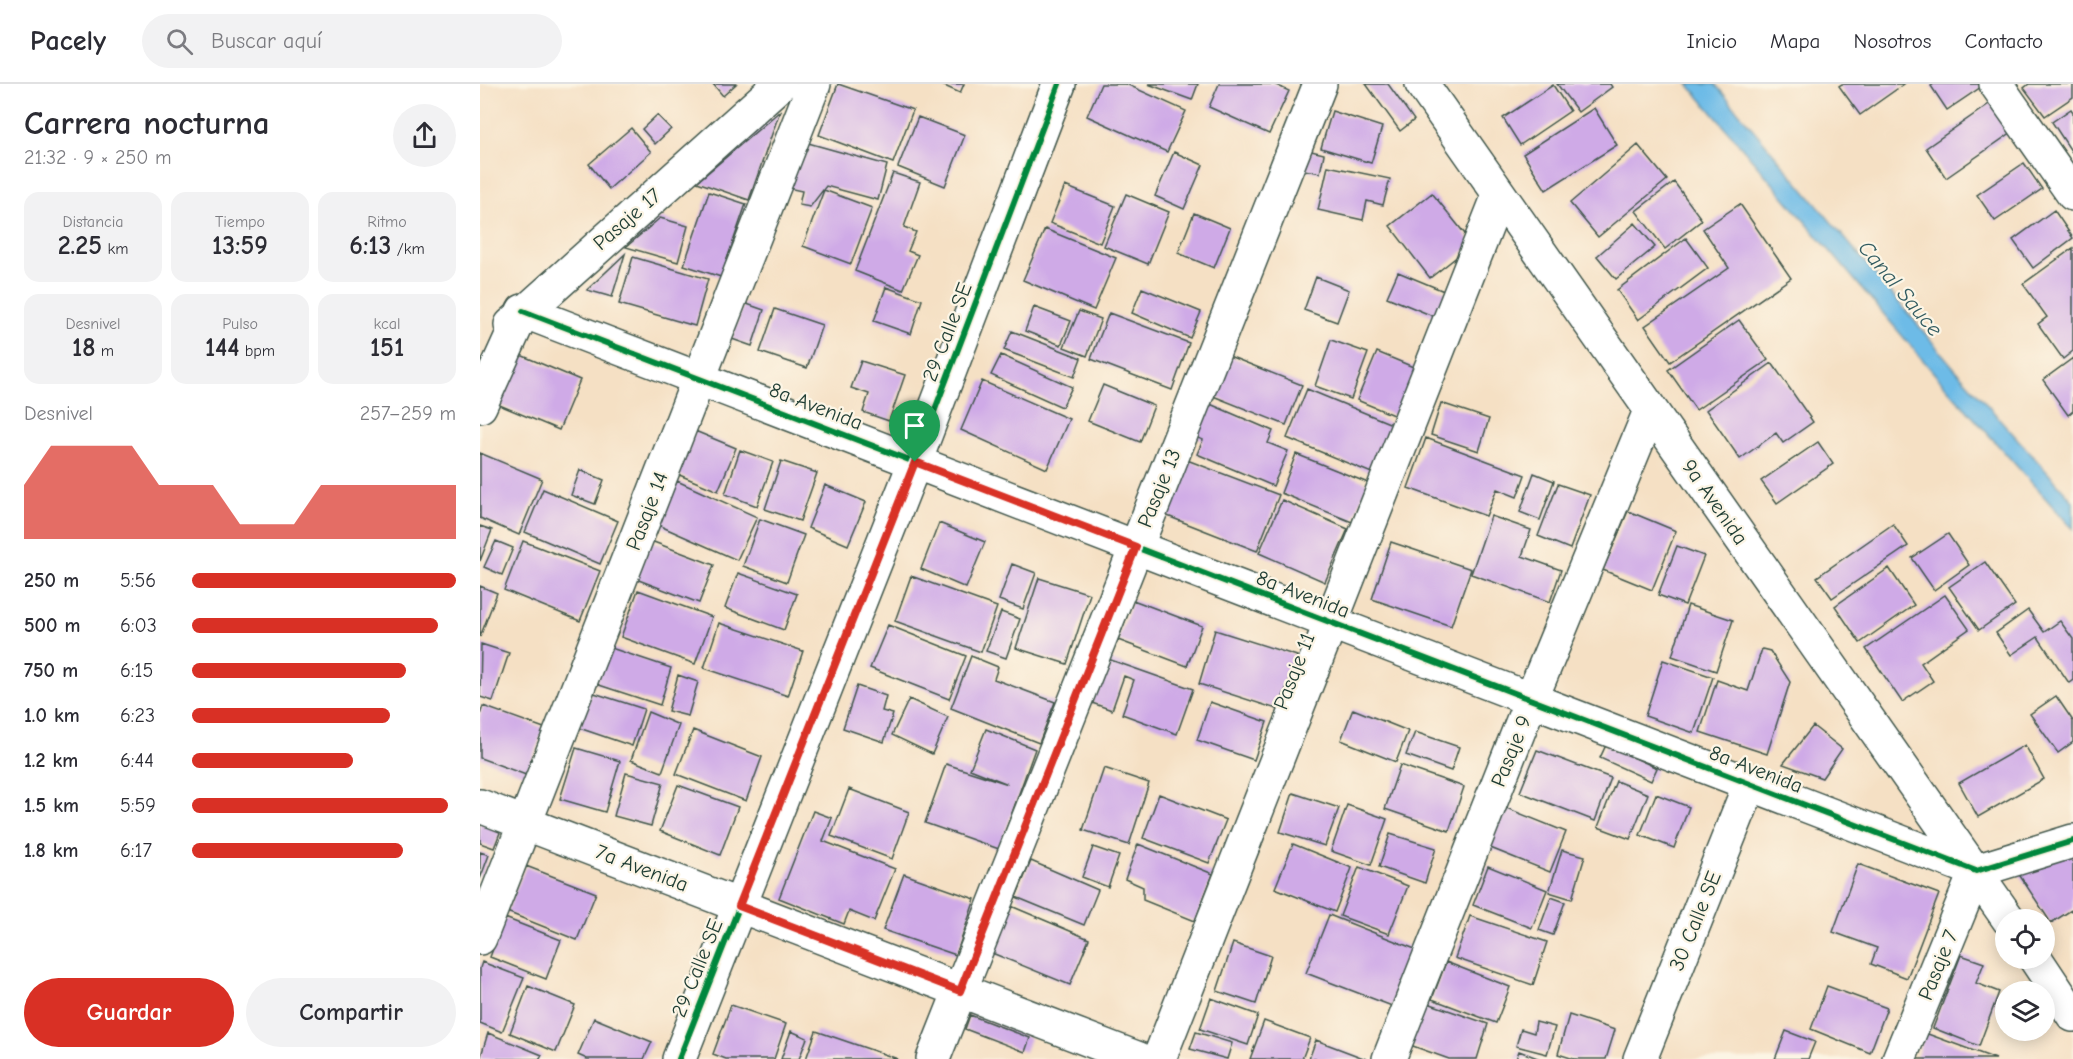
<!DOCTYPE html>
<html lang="es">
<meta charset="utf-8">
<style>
:root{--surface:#fff;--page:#f2f2f3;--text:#2b2b33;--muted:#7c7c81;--line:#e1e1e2;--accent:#d93025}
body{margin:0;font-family:"Comic Neue",sans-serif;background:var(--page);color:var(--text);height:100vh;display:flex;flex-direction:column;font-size:22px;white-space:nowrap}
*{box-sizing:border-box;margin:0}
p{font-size:20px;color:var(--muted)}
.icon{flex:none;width:33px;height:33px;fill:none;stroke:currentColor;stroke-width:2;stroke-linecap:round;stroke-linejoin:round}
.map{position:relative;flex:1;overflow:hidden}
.sheet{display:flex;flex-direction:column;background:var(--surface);width:480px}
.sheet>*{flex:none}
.fabs{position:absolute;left:1515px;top:825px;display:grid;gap:12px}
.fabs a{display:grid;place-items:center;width:60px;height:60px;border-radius:50%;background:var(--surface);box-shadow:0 3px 15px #0003;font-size:30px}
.pin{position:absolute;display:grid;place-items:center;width:51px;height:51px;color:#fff;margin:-62px -26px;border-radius:50% 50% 50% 0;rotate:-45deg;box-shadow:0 0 6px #0007}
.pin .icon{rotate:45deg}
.round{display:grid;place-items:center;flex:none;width:63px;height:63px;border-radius:32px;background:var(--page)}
.overview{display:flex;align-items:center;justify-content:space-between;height:102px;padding:0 24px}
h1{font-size:33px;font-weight:700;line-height:45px}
.stats{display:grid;grid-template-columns:repeat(3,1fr);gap:9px;height:102px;padding:6px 24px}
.stats div{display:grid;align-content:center;border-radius:15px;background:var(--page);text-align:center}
.stats b{font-size:26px;font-weight:700}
.stats small{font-size:16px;font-weight:400}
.stats p{font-size:16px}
.chart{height:168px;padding:12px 24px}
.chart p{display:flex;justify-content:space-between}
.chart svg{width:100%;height:108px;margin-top:6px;fill:var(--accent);opacity:.7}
.button{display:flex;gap:12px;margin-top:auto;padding:12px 24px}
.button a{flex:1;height:69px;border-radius:36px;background:var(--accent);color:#fff;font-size:24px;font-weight:700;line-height:69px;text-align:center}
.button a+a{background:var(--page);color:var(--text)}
ul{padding:0 24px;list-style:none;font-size:20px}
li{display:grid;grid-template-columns:96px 72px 1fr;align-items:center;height:45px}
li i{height:15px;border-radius:8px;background:var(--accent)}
header{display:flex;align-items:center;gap:36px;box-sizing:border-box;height:84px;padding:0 30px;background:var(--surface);border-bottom:2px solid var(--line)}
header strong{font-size:28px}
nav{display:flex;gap:33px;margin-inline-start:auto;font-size:21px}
.search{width:420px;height:54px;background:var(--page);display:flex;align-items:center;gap:15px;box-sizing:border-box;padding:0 21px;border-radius:33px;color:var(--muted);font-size:22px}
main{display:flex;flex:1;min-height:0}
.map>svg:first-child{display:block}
</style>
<header>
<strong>Pacely</strong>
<div class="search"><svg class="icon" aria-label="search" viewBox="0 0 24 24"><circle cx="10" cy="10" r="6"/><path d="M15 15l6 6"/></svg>Buscar aquí</div>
<nav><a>Inicio</a><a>Mapa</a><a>Nosotros</a><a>Contacto</a></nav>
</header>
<main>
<section class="sheet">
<div class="overview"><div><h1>Carrera nocturna</h1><p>21:32 · 9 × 250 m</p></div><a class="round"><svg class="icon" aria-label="share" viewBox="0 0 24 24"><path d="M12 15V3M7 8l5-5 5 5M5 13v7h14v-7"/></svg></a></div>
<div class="stats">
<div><p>Distancia</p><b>2.25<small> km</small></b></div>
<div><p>Tiempo</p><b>13:59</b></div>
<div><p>Ritmo</p><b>6:13<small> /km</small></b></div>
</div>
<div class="stats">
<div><p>Desnivel</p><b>18<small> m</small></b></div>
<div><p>Pulso</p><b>144<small> bpm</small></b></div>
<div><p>kcal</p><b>151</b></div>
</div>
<div class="chart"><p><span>Desnivel</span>257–259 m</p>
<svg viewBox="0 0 160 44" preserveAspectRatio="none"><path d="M0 44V22L10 6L20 6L30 6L40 6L50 22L60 22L70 22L80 38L90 38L100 38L110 22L120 22L130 22L140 22L150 22L160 22V44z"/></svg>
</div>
<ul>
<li><b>250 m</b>5:56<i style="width:100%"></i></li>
<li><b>500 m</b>6:03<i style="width:93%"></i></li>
<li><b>750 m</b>6:15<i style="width:81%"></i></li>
<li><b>1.0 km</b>6:23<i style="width:75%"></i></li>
<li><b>1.2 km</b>6:44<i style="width:61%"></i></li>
<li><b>1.5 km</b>5:59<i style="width:97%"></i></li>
<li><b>1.8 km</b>6:17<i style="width:80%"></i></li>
</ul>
<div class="button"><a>Guardar</a><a>Compartir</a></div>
</section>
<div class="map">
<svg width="1593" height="975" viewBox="0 0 1593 975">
<rect width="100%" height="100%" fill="#fcf5e5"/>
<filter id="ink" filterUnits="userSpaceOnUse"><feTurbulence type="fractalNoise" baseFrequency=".0167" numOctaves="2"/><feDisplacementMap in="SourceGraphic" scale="12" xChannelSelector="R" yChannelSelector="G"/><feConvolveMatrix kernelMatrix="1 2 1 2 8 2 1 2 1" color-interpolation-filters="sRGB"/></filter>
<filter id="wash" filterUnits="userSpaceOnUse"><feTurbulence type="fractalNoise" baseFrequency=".008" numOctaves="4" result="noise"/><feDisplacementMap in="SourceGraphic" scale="24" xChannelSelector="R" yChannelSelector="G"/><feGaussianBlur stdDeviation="1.35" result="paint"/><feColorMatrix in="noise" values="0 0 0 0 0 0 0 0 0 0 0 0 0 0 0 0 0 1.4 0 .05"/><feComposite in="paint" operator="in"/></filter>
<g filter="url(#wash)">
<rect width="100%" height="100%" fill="#f5e0c4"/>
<path fill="#6dbbe7" stroke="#467c8e" stroke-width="1.5" d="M1208,0H1235L1475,285L1593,417V445L1459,295Z"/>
<g id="blocks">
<path fill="#cfaae7" d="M233,0H256L243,12Z
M358,0L433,26L413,79L339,51Z
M460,0H484L480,9Z
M621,0H646L706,27L687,68L607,32Z
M668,0H718L712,16Z
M739,0H794L809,7L789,50L729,23Z
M886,0H908L934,36L920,47Z
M1077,0H1130L1132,3L1098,28Z
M1362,0H1424L1380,31L1359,2Z
M1454,0H1499L1501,3L1467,26L1451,2Z
M1549,0H1593V13L1565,32L1544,4Z
M1073,1L1090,27L1040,61L1023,34Z
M1512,18L1532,48L1466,94L1446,64Z
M1114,24L1137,61L1066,106L1043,70Z
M1591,25L1593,28V70L1572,38Z
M300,27L269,116L217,98Z
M852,27L902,43L891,79L841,64Z
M177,31L191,45L175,60L162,45Z
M438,33L485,51L465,102L418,83Z
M151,44L171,68L129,105L109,80Z
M321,57L407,81L398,116L346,102L330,123L319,121L322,107L308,104Z
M1158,61L1187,96L1118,153L1090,119Z
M827,66L844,70L840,89L819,85Z
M694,68L723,81L704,125L675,112Z
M1544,79L1562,105L1515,137L1497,111Z
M848,82L910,95L903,121L887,117L883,136L838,126Z
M413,89L440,98L424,143L436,148L428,167L438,171L423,206L375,187Z
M1194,98L1222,136L1185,165L1156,127Z
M585,102L635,122L620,159L570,139Z
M344,106L392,124L371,180L323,162Z
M229,108L266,120L241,193L204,181Z
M952,109L993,160L950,194L910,142Z
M646,110L689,128L668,180L624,162Z
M1260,120L1311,194L1190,278L1165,242L1249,184L1223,145Z
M1574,126L1593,154L1553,184L1533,156Z
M714,129L750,144L734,184L698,169Z
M180,134L208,142L198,178L146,163Z
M1155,139L1175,163L1136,195L1117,172Z
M565,145L636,174L614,226L543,196Z
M1206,154L1228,184L1158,236L1137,206Z
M1593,164V267L1583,275L1558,240L1567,233L1543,200Z
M145,170L132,213L107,206Z
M153,173L228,195L215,242L139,220Z
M918,188L971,210L960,235L907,213Z
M836,193L869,206L857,238L824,226Z
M406,203L442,216L431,250L394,237Z
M662,204L721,228L710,254L652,229Z
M264,219L284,226L272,262L252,255Z
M554,223L591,237L581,261L545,247Z
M295,225L342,241L327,284L280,268Z
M599,227L621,235L607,272L584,263Z
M629,229L709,259L692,306L611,275Z
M1259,236L1288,276L1216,326L1188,286Z
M532,247L601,274L594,293L524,266Z
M851,256L888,269L871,315L835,302Z
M24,264L100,296L79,346L3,314Z
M897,268L938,285L918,333L877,316Z
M744,270L822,301L806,341L728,310Z
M521,271L592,303L582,323L511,291Z
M1593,274V327L1588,331L1563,296Z
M381,277L425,291L409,337L383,328L389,310L371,304Z
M1292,279L1333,338L1303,359L1296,349L1260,375L1226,326Z
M502,297L589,335L567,385L481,346Z
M623,301L674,322L660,358L608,337Z
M827,305L914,341L894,390L807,354Z
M723,317L793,347L788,359L808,367L793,402L717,370L723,356L709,350Z
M961,319L1009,335L999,367L951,351Z
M215,347L256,364L238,407L197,390Z
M946,354L1045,391L1037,413L1017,405L1006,432L928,404Z
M1338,358L1353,380L1297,419L1281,397Z
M260,366L293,378L277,422L245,410Z
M0,369L62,395L39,451L0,434Z
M816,370L888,399L872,438L801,409Z
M707,376L799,411L777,467L685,431Z
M301,377L337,389L320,437L285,425Z
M100,386L124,396L115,420L91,411Z
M1054,389L1074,397L1060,436L1040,428Z
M197,397L277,433L257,476L178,441Z
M1078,400L1110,411L1090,465L1058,452Z
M345,401L386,418L368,461L328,444Z
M63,405L138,437L120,480L45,448Z
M802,416L868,445L845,498L779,469Z
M1148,427L1196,447L1172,506L1123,486Z
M1011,432L1051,446L1042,472L1081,486L1070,518L991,490Z
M280,435L324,451L307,498L263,482Z
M459,439L505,458L486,504L441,485Z
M1413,440L1428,462L1352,514L1337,493Z
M0,442L12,446L0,477Z
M1468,450L1489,481L1454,506L1432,474Z
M16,457L33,464L22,491L4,483Z
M43,457L120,487L100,537L24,506Z
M171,457L234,481L219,519L156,495Z
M911,458L991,485L971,542L892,515Z
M1197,462L1224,472L1205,521L1178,511Z
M1505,478L1535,521L1499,546L1469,503Z
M532,480L556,489L543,525L519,516Z
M1409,484L1434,521L1380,559L1355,522Z
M258,489L317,510L304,546L245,524Z
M431,492L517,523L501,568L415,537Z
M559,494L610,510L587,580L536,564Z
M0,502L17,509L0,553Z
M158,506L232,533L215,580L141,553Z
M1465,511L1489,545L1441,579L1453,597L1422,618L1386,565Z
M653,516L722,542L707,582L638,556Z
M1208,521L1253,536L1236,587L1192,572Z
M1548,526L1564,548L1580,537L1593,555V596L1589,599L1558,553L1531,571L1516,549Z
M521,528L540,535L526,574L506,567Z
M239,539L323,567L308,612L224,584Z
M408,541L486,572L469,615L390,584Z
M735,546L817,572L800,626L719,600Z
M1,560L29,569L13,617L0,613Z
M128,563L191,584L180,621L116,600Z
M1282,565L1290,567L1310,598L1287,670L1220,648L1237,596L1268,607Z
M491,572L518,583L514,595L575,618L559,659L471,624Z
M628,575L713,605L697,650L642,630L654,596L644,592L632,626L612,619Z
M1183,576L1233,593L1214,649L1165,632Z
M198,591L218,598L208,632L188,627Z
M377,602L406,612L402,627L413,630L404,658L363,644Z
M111,608L164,625L152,662L99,644Z
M1576,612L1593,637V658L1578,669L1550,630Z
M429,615L468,633L452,670L412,651Z
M730,618L787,638L774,676L717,656Z
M3,622L64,644L46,691L0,674V631Z
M873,625L928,647L916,678L861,656Z
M168,628L199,641L182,688L151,676Z
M1333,642L1362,665L1342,694L1303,680Z
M506,645L555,665L519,765L445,739L466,680L528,700L490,685Z
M213,646L282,673L266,717L196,690Z
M935,648L979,663L971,687L926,671Z
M1126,661L1177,684L1171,697L1120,674Z
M1545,661L1564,695L1498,733L1479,699Z
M96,664L140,677L125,728L80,715Z
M1057,666L1131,694L1115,737L1040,708Z
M920,681L984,703L969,747L905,725Z
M624,684L669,699L649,761L603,746Z
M146,689L183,699L171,742L134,732Z
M1136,697L1168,710L1150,755L1118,743Z
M198,701L258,723L240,771L180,747Z
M369,705L429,728L412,775L351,752Z
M813,709L859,724L845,762L800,748Z
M679,710L746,736L729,779L663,754Z
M1176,710L1209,723L1194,764L1160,751Z
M867,721L907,735L891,781L851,767Z
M1024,723L1086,748L1070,788L1008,763Z
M333,727L352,734L343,757L415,785L394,837L369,827L364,840L299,814Z
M0,739L21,746L14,764L0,759Z
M910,750L956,764L945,799L899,783Z
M1593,751V825L1571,839L1523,766Z
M658,760L733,790L715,837L663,816V803L645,795Z
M813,760L872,784L855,828L795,804Z
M613,763L639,772L628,803L602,793Z
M1082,766L1105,772L1092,815L1069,808Z
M0,768L9,771L0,795Z
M551,777L618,806L604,841L536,813Z
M1378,780L1459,810L1427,894L1391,880L1397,864L1353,848Z
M46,782L116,809L97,856L27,828Z
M1008,782L1067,806L1052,844L993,821Z
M879,783L928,802L909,850L860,832Z
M424,790L495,815L476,871L403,846Z
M1071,813L1085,818L1073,851L1059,846Z
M531,822L609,855L590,901L512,869Z
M849,831L935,865L912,922L826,889Z
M990,832L1067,858L1053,901L975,874Z
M25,834L81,856L66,895L10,873Z
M753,859L791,872L776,920L737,907Z
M1481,871L1504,879L1496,899L1519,908L1499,962L1453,944Z
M2,878L44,894L22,948L0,939V884Z
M966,878L1030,903L1016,939L952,915Z
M48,902L95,921L76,968L30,949Z
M1347,902L1407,924L1390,969L1331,945Z
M731,914L778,931L768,961L720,945Z
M945,918L1008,940L997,975H969L930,961Z
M251,921L306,940L294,975H246L233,970Z
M490,931L550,954L545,968L485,945Z
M1089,931L1135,946L1126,975H1094L1078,970Z
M114,934L172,958L164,975H107L98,971Z
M784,937L830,954L822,975H770Z
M1056,938L1075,943L1067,970L1036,962L1041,945L1054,949Z
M311,947L327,954L319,975H301Z
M336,947L418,975H326Z
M1306,947L1335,958L1328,975H1295Z
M716,948L752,959L747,975L710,965Z
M8,949L62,971L60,975H0Z
M1445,949L1516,975H1436Z
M836,956L886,975H829Z
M1039,967L1060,975H1036Z"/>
</g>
</g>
<g filter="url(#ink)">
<use href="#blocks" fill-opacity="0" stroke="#3f554a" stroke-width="1.5"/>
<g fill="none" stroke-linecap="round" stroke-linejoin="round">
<defs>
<path id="minor" d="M942,0L1529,836
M1516,0L1593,110
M31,241L300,0
M0,322L43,227L1496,787L1593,757
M0,722L659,975
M0,854L334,0
M1555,874L1593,931
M199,975L435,378L579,0
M453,975L840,0
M679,975L1019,111
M909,975L1051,616L1170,327
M1160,975L1270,700
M1419,975L1496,787"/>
</defs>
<use href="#minor" stroke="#3f554a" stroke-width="36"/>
<use href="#minor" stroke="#fff" stroke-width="33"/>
<defs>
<path id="cycleway" d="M43,227L1496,787L1593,757
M199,975L435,378L579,0"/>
</defs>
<use href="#cycleway" stroke="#fcf5e5" stroke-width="10"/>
<use href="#cycleway" stroke="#00873e" stroke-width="6"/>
</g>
</g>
<g fill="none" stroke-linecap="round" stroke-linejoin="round" filter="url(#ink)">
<defs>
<path id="route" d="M435,378L656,463L480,907L259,822Z"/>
</defs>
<use href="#route" stroke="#fff" stroke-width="12"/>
<use href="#route" stroke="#d93025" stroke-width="8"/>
</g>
<g text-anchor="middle" stroke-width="4.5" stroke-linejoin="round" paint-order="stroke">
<g font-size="21" fill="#1f3d34" stroke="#fcf5e5">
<text transform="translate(147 135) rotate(-41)" y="7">Pasaje 17</text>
<text transform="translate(467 248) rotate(-69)" y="7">29 Calle SE</text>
<text transform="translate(336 322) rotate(21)" y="7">8a Avenida</text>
<text transform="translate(679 404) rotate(-68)" y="7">Pasaje 13</text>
<text transform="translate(1235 418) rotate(55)" y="7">9a Avenida</text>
<text transform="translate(167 427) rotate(-69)" y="7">Pasaje 14</text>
<text transform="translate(823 510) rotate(21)" y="7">8a Avenida</text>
<text transform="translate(814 587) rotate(-69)" y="7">Pasaje 11</text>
<text transform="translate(1031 667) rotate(-68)" y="7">Pasaje 9</text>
<text transform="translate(1276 685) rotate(21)" y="7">8a Avenida</text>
<text transform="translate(162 784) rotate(21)" y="7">7a Avenida</text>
<text transform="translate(1215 837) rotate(-68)" y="7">30 Calle SE</text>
<text transform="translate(1458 881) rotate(-68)" y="7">Pasaje 7</text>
<text transform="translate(217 884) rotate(-68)" y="7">29 Calle SE</text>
</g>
<g font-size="22" font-style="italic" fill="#325c61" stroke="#fcf5e5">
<text transform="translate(1421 204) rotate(50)" y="8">Canal Sauce</text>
</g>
</g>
</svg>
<div class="fabs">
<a><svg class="icon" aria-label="locate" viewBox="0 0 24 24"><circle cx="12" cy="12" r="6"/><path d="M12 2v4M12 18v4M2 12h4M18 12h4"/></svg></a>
<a><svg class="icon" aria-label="layers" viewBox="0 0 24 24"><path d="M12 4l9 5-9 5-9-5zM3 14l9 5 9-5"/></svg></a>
</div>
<div class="pin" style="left:435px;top:378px;background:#1e9e55"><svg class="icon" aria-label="arrive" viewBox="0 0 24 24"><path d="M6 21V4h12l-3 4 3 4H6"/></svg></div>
</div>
</main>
